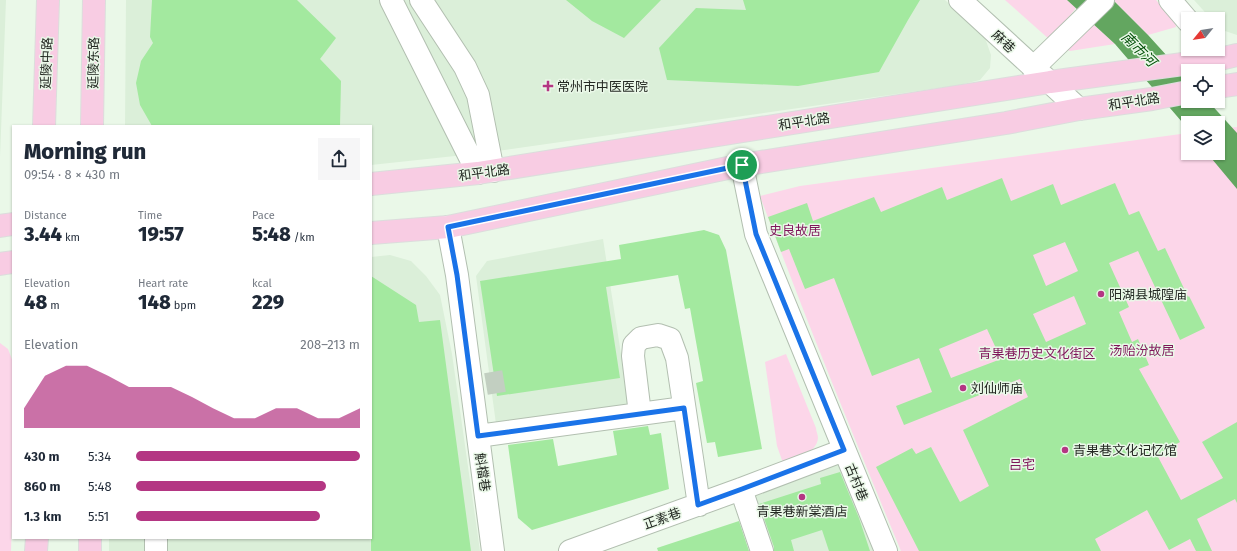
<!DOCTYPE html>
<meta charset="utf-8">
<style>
:root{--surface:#fff;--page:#f6f6f7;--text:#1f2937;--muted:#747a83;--accent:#b43683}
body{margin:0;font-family:"Fira Sans","Noto Sans SC",sans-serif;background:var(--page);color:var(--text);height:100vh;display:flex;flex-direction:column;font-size:15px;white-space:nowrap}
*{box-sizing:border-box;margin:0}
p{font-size:13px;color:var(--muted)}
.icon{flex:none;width:22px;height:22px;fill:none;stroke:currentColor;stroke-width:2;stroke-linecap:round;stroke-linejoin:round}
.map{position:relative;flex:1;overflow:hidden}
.details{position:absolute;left:12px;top:125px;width:360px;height:414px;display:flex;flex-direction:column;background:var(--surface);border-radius:0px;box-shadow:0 1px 3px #0004}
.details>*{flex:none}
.needle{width:26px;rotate:240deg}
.controls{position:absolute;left:1181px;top:12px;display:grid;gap:8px}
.controls a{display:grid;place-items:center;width:44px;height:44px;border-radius:0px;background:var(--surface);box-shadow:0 1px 3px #0004;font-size:20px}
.pin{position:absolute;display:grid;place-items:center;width:34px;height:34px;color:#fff;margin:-17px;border:2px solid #fff;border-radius:50%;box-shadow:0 1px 4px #0007}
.round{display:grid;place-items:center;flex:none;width:42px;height:42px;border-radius:0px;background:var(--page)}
.headline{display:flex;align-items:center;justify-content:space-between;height:68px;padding:0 12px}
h1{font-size:22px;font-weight:800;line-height:30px}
.figures{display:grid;grid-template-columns:repeat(3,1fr);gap:6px;height:68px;padding:4px 12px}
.figures div{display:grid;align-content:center}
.figures b{font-size:20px;font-weight:800}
.figures small{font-size:11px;font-weight:400}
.figures p{font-size:11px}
.chart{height:112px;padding:8px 12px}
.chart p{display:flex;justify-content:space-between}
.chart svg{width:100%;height:72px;margin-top:4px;fill:var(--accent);opacity:.7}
ul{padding:0 12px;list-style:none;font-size:13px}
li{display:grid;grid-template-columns:64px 48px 1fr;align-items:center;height:30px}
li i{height:10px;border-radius:5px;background:var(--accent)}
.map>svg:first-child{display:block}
</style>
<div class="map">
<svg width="1237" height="551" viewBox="0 0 1237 551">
<rect width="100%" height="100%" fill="#eaf8e8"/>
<path fill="#dbefd9" d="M0,0H6L0,157Z
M126,0H945L984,35L991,55L990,68L980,80L960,85L483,153L371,165V126H125Z
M1194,0H1237V35L1222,30L1218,26V19H1211Z
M603,239L629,405L496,424L476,276L487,261Z
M390,255L411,261L426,276L440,295L452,354L480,551H109V538H371V257Z
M841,459L878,551H767L749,498Z"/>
<path fill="#fcd6e9" d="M1005,0H1067L1076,8L1050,40Z
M1115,0H1156L1175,21L1176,27L1148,35L1114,1Z
M1091,22L1115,44L1070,51L1065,49Z
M1237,127V551H901C852,433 804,315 760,196L800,186L1188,133V153H1218V129Z
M0,343L8,349L13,362V489L11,551H0Z
M786,354L816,428C816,431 818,435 818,438C817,453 795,459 783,463L777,446L765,362Z"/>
<path fill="#63a660" d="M1067,0H1113L1148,35L1188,79V101H1208L1237,133V189L1207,153H1218V123H1188V129L1115,44Z"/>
<path fill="#a3e99f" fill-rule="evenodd" d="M152,0H297L336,38L320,59L341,81L340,126H152L140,105L136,83L141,61L153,43L150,37Z
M566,0H661L624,38L592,21Z
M743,0H920L908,20L879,72L798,86L667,80L659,48L696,8L746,10Z
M1002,178L1011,201L1053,184L1061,205L1115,183L1129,215L1139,211L1158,251L1165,248L1188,297L1189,296L1205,328L1180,340L1138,251L1109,263L1129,307L1119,312L1132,342L1138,339L1149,365L1139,369L1180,442L1157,455L1181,500L1223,478L1202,442L1237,422V503L1235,499L1197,519L1212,551H1196L1190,539L1169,550L1147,510L1095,539L1101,551H919L876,467L912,448L916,454L931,447L960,502L989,486L963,430L1028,397L1020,379L904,425L896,406L932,392L919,358L872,376L834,278L805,289L789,249L781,252L768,217L807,203L813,221L874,197L881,212L942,187L947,200ZM1065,242L1078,271L1046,286L1033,255ZM1074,296L1086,324L1046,342L1033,314ZM987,329L1001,359L951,378L939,349Z
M704,230L719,235L726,250L762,449L718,457L715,442L707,443L696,383L703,381L690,308L685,309L678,275L606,287L620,378L497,396L480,281L621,259L619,245Z
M371,276L416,305L419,322L440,320L471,551H371Z
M648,426L650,435L661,433L669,489L532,530L518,518L508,445L553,439L558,466L617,455L613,431Z
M840,472L859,518L870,551H829L822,530L791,540L794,551H774V547L759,504L821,484L820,478Z
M739,521L749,551H658L657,548Z"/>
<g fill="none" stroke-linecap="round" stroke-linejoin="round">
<path stroke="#c2cfc1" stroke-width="22" stroke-dasharray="22 11" stroke-linecap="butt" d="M486,384L504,381"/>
<defs>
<path id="minor" d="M391,0L478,173
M421,0L465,67L478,95L493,171
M960,0L1079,109
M1170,0L1188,21
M1033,68L1103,0
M742,165L756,234L886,551
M448,227L457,275L493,551
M640,414L633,356L634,345L641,338L658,335L670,339L677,358L699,505
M478,436L684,408
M741,489L762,551
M156,538V551
M570,551L741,489L844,450"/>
<path id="major" d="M1218,87L1237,84
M44,126L48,0
M92,126L94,0
M371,184L478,173L1050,82L1220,59L1237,55
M0,226L13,224
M371,233L448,227L742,165L1006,123L1079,109L1152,99L1188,92
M0,264L13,262
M36,551L37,538
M90,551V538"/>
</defs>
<use href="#minor" stroke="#b2bfb0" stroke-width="24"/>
<use href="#major" stroke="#dcdddc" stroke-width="24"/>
<use href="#minor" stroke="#fff" stroke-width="22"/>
<use href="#major" stroke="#f8cce3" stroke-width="22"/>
</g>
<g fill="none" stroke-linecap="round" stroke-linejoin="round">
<defs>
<path id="route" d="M742,165L756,234L844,450L742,489L698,505L684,408L478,436L457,275L448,227Z"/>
</defs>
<use href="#route" stroke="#fff" stroke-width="8"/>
<use href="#route" stroke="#1a73e8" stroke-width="5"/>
</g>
<g fill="#b43683" stroke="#eaf8e8" stroke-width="1.5">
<path d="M546 80h4v4h4v4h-4v4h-4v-4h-4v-4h4z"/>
<circle cx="1101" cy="294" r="4"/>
<circle cx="963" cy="388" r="4"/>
<circle cx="1065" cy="450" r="4"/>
<circle cx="802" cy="497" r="4"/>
</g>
<g text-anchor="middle" stroke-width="3" stroke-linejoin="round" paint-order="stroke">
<g font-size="13" fill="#242923" stroke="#eaf8e8">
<text transform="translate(1004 41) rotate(43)" y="5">麻巷</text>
<text transform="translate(46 63) rotate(-88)" y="5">延陵中路</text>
<text transform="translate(93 63) rotate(-89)" y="5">延陵东路</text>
<text transform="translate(1134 101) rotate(-9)" y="5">和平北路</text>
<text transform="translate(804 121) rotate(-9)" y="5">和平北路</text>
<text transform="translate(484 172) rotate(-8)" y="5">和平北路</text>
<text transform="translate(483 472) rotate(82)" y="5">斛檔巷</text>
<text transform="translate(857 482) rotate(68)" y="5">古村巷</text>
<text transform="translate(662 518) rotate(-20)" y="5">正素巷</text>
</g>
<g font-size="13" fill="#242923" stroke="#eaf8e8" text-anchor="start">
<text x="557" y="91">常州市中医医院</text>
<text x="1109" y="299">阳湖县城隍庙</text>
<text x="971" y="393">刘仙师庙</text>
<text x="1073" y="455">青果巷文化记忆馆</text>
<text x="802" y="516" text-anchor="middle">青果巷新棠酒店</text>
</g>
<g font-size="13" fill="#7f165a" stroke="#eaf8e8">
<text x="795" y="235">史良故居</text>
<text x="1142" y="355">汤贻汾故居</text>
<text x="1037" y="358">青果巷历史文化街区</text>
<text x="1022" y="469">吕宅</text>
</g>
<g font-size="14" font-style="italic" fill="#025007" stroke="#eaf8e8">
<text transform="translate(1139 49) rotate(45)" y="5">南市河</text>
</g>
</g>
</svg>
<div class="controls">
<a><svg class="needle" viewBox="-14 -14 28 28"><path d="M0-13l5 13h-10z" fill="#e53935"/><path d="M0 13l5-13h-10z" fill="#747a83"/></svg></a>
<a><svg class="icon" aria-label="locate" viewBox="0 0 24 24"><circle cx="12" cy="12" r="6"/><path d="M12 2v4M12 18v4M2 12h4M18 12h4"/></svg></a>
<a><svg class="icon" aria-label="layers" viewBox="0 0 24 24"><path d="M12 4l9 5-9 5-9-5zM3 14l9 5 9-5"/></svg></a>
</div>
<div class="pin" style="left:742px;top:165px;background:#1e9e55"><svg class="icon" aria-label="arrive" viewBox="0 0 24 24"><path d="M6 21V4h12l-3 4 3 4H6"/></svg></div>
<section class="details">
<div class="headline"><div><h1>Morning run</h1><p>09:54 · 8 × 430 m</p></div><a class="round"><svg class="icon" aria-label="share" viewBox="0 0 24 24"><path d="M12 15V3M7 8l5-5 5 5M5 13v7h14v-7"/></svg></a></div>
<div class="figures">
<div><p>Distance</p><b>3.44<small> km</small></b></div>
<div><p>Time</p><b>19:57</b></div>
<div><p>Pace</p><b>5:48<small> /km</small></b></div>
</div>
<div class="figures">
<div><p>Elevation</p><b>48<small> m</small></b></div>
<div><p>Heart rate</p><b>148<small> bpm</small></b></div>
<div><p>kcal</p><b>229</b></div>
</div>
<div class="chart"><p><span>Elevation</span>208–213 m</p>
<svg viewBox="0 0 160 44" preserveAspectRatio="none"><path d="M0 44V32L10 12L20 6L30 6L40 12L50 19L60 19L70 19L80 25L90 32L100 38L110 38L120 32L130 32L140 38L150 38L160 32V44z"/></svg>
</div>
<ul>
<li><b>430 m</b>5:34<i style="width:100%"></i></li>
<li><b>860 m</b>5:48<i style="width:85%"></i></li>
<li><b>1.3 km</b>5:51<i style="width:82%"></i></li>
</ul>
</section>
</div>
